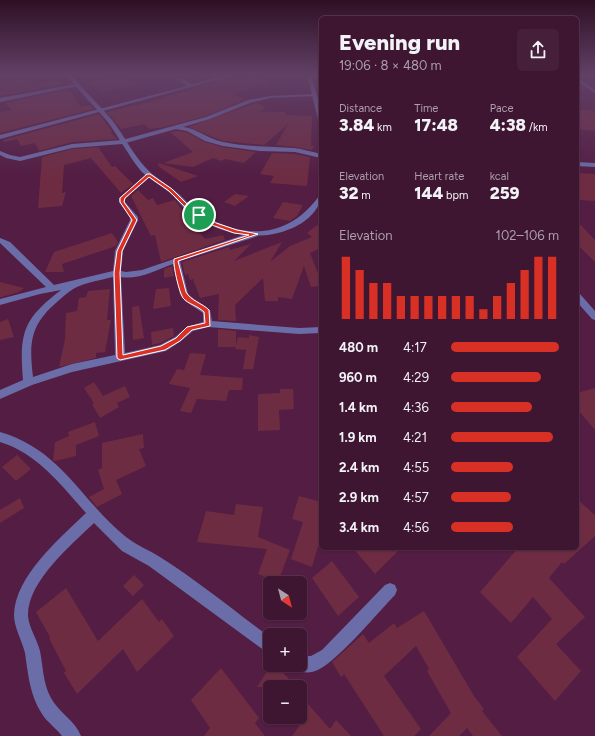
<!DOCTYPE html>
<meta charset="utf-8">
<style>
:root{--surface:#3f1632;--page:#461f3a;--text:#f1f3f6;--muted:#ad9fac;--line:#58354d;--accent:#d93025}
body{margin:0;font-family:Figtree,sans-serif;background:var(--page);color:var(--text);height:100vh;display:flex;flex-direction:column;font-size:15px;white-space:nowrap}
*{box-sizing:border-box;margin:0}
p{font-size:13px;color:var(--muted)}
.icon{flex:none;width:22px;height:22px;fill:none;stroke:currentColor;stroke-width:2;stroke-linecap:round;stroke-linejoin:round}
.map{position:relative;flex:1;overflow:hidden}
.drawer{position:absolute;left:319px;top:16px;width:260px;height:534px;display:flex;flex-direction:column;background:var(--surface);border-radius:6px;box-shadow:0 1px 3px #0004,0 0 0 1px var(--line)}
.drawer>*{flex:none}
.needle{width:26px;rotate:144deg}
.buttons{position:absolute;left:263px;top:576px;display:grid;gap:8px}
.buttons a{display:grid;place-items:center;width:44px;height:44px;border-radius:6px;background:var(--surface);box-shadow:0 1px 3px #0004,0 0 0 1px var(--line);font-size:20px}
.pin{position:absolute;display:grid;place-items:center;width:34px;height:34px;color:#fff;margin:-17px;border:2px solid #fff;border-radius:50%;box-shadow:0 1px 4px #0007}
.round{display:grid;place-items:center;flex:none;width:42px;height:42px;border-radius:6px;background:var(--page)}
.head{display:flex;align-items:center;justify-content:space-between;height:68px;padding:0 20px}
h1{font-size:22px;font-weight:800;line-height:30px}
.figures{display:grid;grid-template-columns:repeat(3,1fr);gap:6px;height:68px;padding:4px 20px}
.figures div{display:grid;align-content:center}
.figures b{font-size:17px;font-weight:800}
.figures small{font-size:11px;font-weight:400}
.figures p{font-size:11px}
.chart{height:112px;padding:8px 20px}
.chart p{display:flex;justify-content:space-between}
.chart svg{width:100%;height:72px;margin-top:4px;stroke:var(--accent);stroke-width:6}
ul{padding:0 20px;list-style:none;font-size:13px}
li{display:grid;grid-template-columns:64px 48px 1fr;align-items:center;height:30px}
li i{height:10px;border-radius:5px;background:var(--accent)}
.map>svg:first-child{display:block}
</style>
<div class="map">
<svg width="595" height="736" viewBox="0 0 595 736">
<rect width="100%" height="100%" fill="#541d43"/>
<path fill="#6e2c42" d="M92,75H126L138,84L101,92L86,83L99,80Z
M178,75H221L192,82Z
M236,75H255L271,82L232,94L246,99L206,116L164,127L149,129L145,124L121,129L107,112L153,101Z
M24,78L32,85L57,80L65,84L0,96V83Z
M69,89L81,107L90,105L94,109L0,133V112L12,110L5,103Z
M256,103L266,107L260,112H285V115L312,116L311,146H314L312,150L294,147L276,145L288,124L264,145L223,141L189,127Z
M592,110L595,113V131L577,129V111Z
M99,114L112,131L110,132L117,139L72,142L39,151L35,143L21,146L17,139L4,142L3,140Z
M176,131L186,132L205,142L223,147L256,152L244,163L225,159L221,161L213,158L193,167L163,163L193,152L170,132Z
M98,147L112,167L115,166L133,184L121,193L91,158L64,165L62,193L66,192L62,206L38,208L42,157L72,149Z
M272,153L295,154L310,157L307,186L270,183L274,176L260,174Z
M159,163L198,176L181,182L158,166Z
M577,173L595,174V201L577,200Z
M138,190L148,200L153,198L157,205L175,200L183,211L182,212L205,239L223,235L225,240L161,262L155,235L151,236L131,196Z
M235,194L249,196L235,206L224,202Z
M283,202L303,205L297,216L290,221L273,218Z
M577,221L595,240V262L577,244Z
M321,222V248L310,253L321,281V286L311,287L304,266L292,299L278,297V301H265L263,278L235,305L236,321L218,320L219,294L200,298L193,279L190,280L188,274L185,275L182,262L229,247L230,250L251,244L234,261L282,242L270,262L290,246L312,237L307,233Z
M112,233L118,242L116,246L62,264L64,272H45L54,252Z
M172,266L174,276L164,278V269Z
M0,282L24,288L19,292L2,297H0Z
M169,288L171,306L153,309L156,289Z
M110,289L107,320H111L105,352L96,353V358L59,367L65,339L66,313L77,311L79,298L86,297L88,291Z
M139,306L144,338L133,340L132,307Z
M8,319L14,337L0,340V322Z
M173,328L174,336L160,343L152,345L151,332Z
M218,329L236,331V345L238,337L249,338V335L259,337L253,369H243L246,350L235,349L236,347H218Z
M190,353L206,354L200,375L243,378L242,390H229L226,401L197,399L191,413L180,411L190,388L169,384L177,369L184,370Z
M94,382L103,396L125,386L130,397L117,403L119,407L100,418L92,404L94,403L84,388Z
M595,388V430L577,409V393Z
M280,389H293L294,409L279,410L280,430L258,431V394L280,393Z
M95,422L99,436L76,445V456L55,461L53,460L55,442L69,436L68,432Z
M143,434L144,448L139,449L146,466L116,480L122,494L97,507L89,497L104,489L98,470L102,468V443Z
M17,455L31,469L16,481L2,467Z
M299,496L321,502V536L312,567L291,559L303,522L292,519Z
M20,498L24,508L0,523V510Z
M577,499L595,515V536L564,564L562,562L549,578L585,617L556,644L581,671L555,701L517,657L552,619L533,597L511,623L480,592L518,548H577Z
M236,504L263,507L258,537L290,550L278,582L258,574L267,549L197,542L206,511L234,515Z
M353,548H401L375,574Z
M332,561L359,597L338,616L312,578Z
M134,575L144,585L133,596L123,586Z
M66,588L98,641L142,599L159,622L162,619L174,636L137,672L123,649L77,694L64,673L66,671L49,638L50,637L36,612Z
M424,611L474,696L484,709L482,711L502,736H473L467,728L459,736H429L451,713L427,671L429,669L416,646L384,676L421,729L414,736H384L344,674L341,677L332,662L363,634L369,643L394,623L397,628Z
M271,665H274L298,687H257Z
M221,668L259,718L255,723L265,736H204L210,728L191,700Z
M300,695L330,729L336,720L351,736H292L300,725Z"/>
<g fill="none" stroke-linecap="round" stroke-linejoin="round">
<path fill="#6b6da8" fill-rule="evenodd" d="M170,75H175L192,84L227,75H235L0,139V135L187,86Z
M577,75H595V77H577Z
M577,78L595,90V93L577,81Z
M76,84L78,86L0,102V98Z
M315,94L317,96L270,98L250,103L210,119L183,127C196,128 208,139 223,142C246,147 270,146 294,148C303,149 312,152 321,154V158L295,152L260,151L223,146L205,141L187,131L176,129L122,144L72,148L20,161L6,158L0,155V151L10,155L20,157L72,144L122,140L206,117L248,100L270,96Z
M577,162L595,163V167L577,166Z
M149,173L151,174V176L125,199V202L138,217V220L123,251L121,271L126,272L142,270L252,232H258V236L180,261L188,294L194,299L210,310L212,321L299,328L321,327V333L299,334L208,327L193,331L181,341L166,351L72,372L32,385L0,399V390L23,380C19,333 23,319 61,290L40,294L0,305V299L46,287L0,243V238L10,242L54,285L113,271L115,251L130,220V217L119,202V198ZM173,264L180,294L185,301L203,313V322L187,327L175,337L160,345L125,353L121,277C138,280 157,270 173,264ZM113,277L115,355L72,364L33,377C29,343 30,325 57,302C63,297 70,290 77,287C88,282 101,280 113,277Z
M577,293L580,294L595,311V320L592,319L577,302Z
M0,432C62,450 80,500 126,537C136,545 149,550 160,557C198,581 233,610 270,637V654L265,651L149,566L122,551L94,523C71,545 27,582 28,616C29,628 37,639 40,651C43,666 43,684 51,698C59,713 75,720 81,736H62C56,728 47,722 42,714C30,696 28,674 25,653C22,640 14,628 14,615C15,576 59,539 86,513C61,485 37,453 0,442Z
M390,583L395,585L397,590L395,595C379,611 332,669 312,672C306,673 300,672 295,669L293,665H300V656H311L322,650L385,585Z"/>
<path fill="#6b6da8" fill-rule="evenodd" d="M67,75H71C84,91 99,104 112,120C124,135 132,153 145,167C154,177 164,182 174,190C182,196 188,204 196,210C239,240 287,241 319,196L321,195C321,210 304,224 290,229C255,244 210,232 183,207C178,202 175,197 170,193C161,185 150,180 141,171C128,155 119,137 107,121C94,105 79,92 67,75Z
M307,75H311L321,109V121L318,119Z"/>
</g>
<linearGradient id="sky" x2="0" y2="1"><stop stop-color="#2e1025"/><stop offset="0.42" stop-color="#614066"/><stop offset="1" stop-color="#614066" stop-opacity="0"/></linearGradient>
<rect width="595" height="178" fill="url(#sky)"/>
<path fill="#d93025" stroke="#fff" fill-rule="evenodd" d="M147,174H150L172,189L187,204L216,223L237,230L258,234L178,261L186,292C191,301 202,303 209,310L210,326L192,330L180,341L165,350L120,360L117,358L114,273L117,251L132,220L120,202V198ZM149,177L169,191L184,206L212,225L234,233L249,235L174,259C173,266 179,292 183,298C188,304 198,306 204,312L205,323L187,327L176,338L161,346L123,355L120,273L122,251L137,220L124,202L125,198Z"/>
</svg>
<div class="buttons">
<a><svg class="needle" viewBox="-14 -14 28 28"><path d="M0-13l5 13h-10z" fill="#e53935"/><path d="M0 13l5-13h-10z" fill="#ad9fac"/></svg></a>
<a>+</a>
<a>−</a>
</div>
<div class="pin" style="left:199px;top:215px;background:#1e9e55"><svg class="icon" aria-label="arrive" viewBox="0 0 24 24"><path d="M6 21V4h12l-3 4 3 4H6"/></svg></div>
<section class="drawer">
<div class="head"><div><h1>Evening run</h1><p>19:06 · 8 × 480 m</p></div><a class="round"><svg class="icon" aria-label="share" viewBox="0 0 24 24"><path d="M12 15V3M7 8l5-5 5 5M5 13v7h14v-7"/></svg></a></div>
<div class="figures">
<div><p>Distance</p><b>3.84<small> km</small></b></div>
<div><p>Time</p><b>17:48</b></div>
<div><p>Pace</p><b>4:38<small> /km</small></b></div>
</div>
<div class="figures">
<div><p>Elevation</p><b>32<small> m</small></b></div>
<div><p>Heart rate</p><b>144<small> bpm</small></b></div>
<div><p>kcal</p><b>259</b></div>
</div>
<div class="chart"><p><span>Elevation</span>102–106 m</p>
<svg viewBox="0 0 160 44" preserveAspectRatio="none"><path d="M5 44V6M15 44V14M25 44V22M35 44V22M45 44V30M55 44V30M65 44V30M75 44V30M85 44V30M95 44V30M105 44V38M115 44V30M125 44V22M135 44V14M145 44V6M155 44V6"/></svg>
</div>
<ul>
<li><b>480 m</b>4:17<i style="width:100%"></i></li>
<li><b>960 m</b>4:29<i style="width:83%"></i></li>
<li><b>1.4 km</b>4:36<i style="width:75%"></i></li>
<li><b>1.9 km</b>4:21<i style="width:94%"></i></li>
<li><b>2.4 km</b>4:55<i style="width:57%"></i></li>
<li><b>2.9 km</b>4:57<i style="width:56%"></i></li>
<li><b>3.4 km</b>4:56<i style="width:57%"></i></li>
</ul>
</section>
</div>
